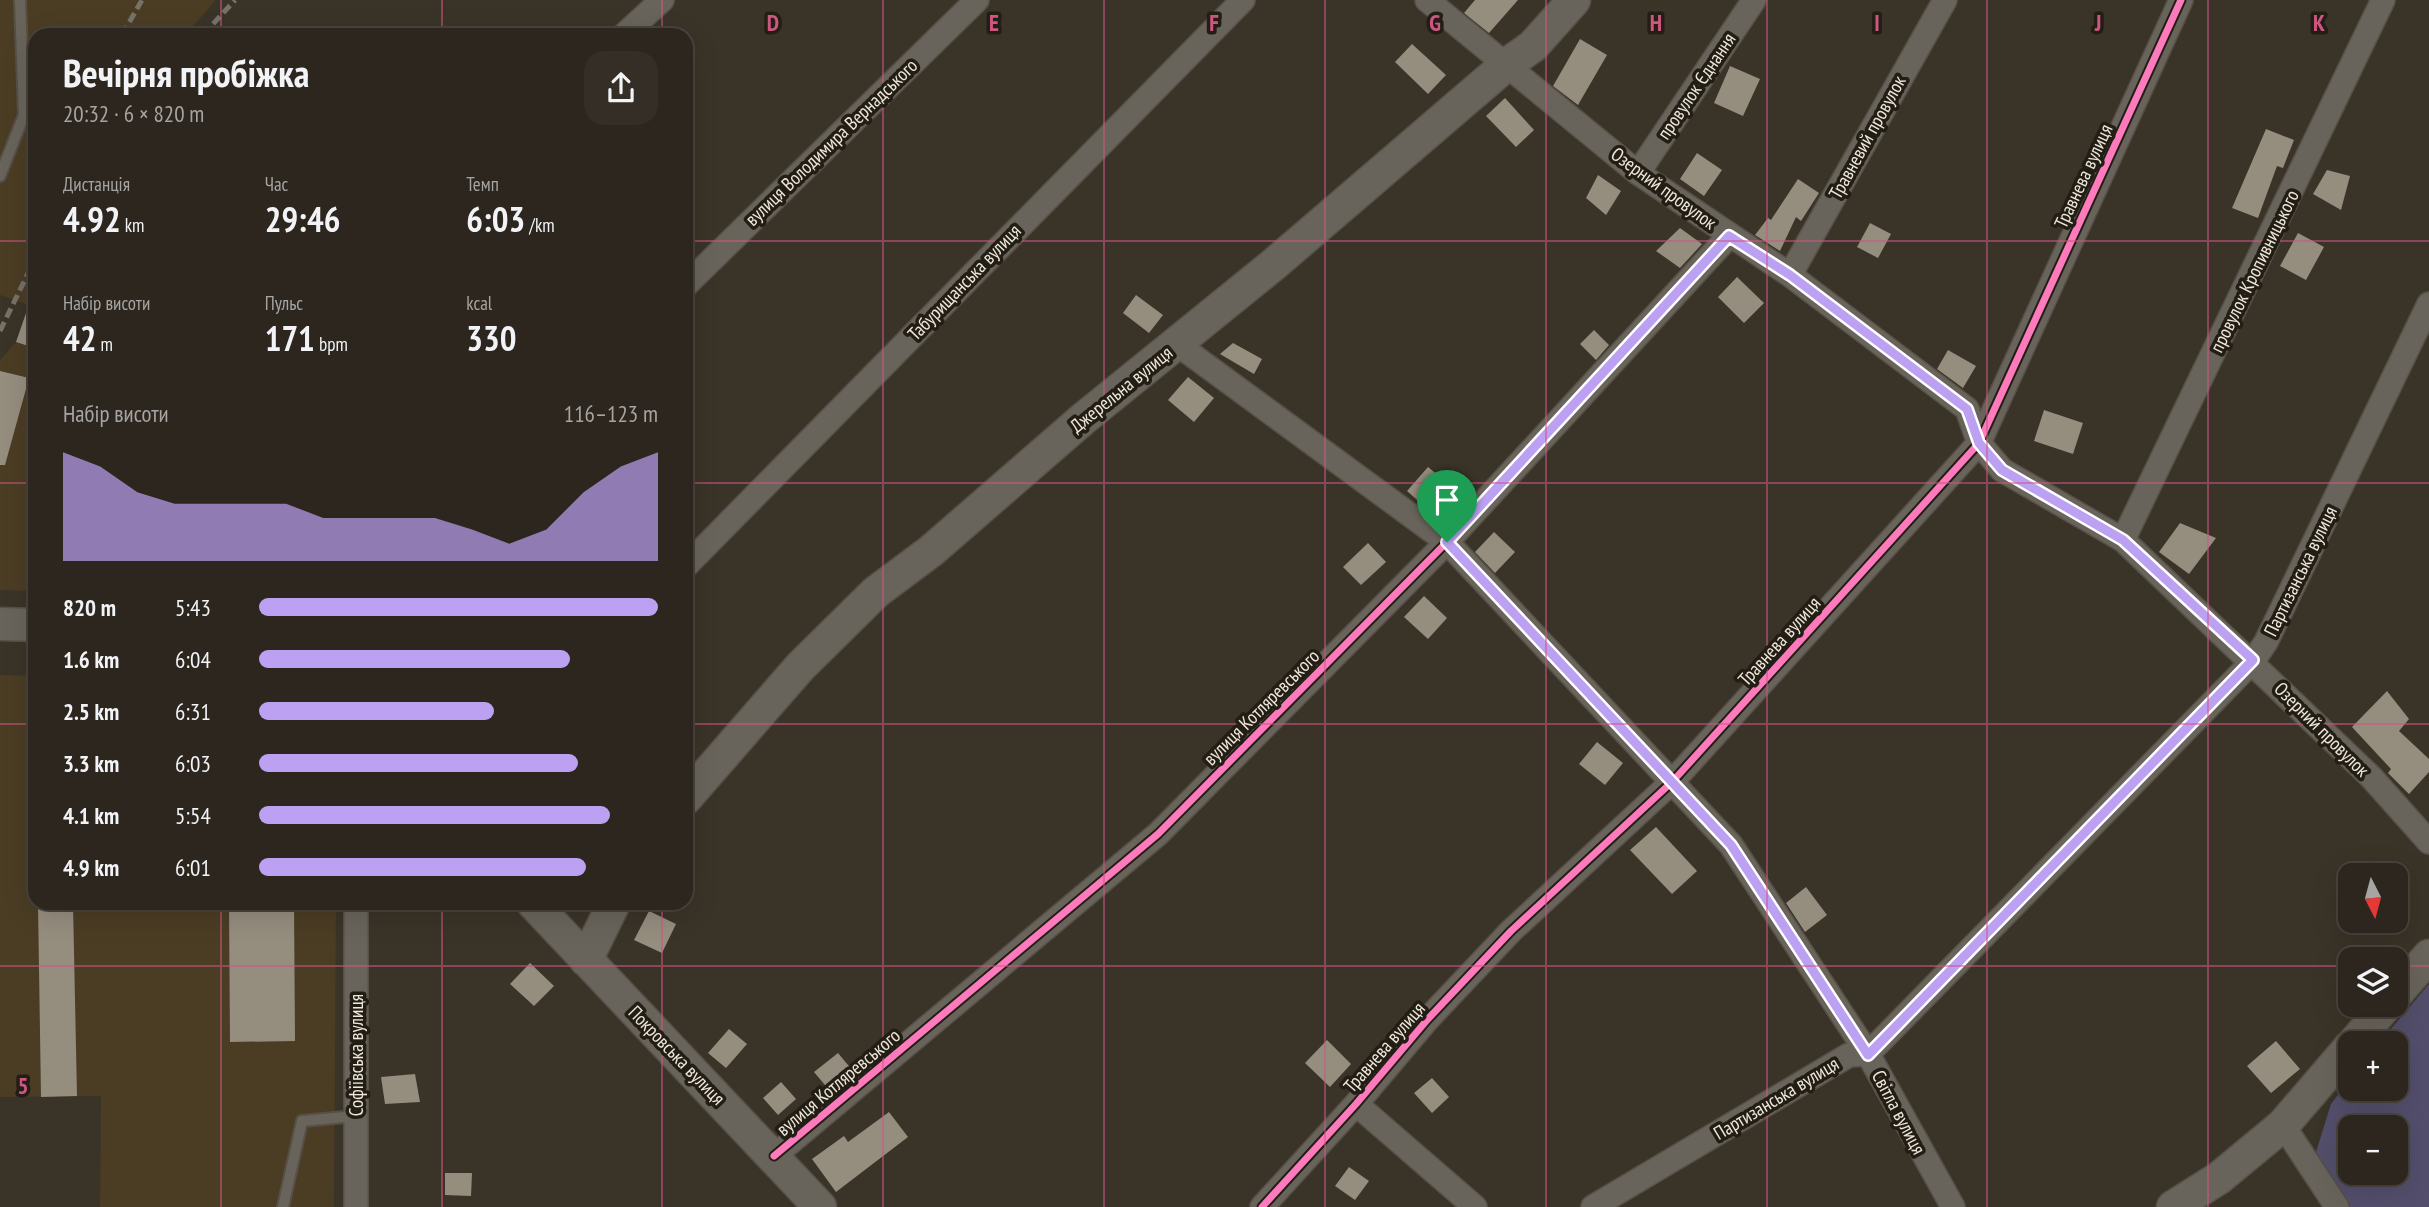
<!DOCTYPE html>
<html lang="uk">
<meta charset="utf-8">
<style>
:root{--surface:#2c261e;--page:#342e27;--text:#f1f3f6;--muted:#a6a5a4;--line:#48433c;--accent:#bca0f2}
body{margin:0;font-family:"PT Sans Narrow",sans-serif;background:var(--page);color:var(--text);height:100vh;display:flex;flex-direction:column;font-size:26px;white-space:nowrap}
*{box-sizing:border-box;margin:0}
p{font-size:23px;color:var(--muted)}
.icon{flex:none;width:38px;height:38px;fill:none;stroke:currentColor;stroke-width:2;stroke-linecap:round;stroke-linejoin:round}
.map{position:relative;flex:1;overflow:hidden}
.sheet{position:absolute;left:28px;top:28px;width:665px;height:882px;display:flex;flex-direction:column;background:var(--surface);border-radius:21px;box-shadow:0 7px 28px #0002,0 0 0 2px var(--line)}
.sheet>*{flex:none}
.needle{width:46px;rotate:174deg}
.controls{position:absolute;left:2338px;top:863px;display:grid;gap:14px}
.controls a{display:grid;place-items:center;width:70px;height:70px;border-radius:14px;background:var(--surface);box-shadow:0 7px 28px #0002,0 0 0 2px var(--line);font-size:35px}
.pin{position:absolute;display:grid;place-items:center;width:60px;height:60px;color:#fff;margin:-72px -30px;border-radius:50% 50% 50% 0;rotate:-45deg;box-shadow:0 0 7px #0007}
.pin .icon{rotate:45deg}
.round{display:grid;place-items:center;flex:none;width:74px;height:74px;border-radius:21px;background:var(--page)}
.headline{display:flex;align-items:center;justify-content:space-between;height:119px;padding:0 35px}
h1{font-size:38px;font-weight:800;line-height:52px}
.stats{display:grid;grid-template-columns:repeat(3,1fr);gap:10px;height:119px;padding:7px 35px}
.stats div{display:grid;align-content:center}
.stats b{font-size:35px;font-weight:800}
.stats small{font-size:19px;font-weight:400}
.stats p{font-size:19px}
.chart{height:196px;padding:14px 35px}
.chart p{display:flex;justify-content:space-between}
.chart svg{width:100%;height:126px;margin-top:7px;fill:var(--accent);opacity:.7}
ul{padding:0 35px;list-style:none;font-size:23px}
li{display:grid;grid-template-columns:112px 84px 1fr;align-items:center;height:52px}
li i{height:18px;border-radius:9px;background:var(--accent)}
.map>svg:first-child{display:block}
</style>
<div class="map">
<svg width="2429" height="1207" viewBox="0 0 2429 1207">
<rect width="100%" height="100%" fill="#3a3328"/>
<path fill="#4b3d24" d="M0,0H216L185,35H35V591L0,590V360L16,342L29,305L0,295Z
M0,675L35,676V903H336L334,1207H100L101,1096L0,1097Z"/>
<path fill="#534e6b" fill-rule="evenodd" d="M2429,984V1207H2348L2316,1152L2331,1104L2350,1079V1088H2396V1043H2379ZM2350,1127H2396V1172H2350Z"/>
<path fill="#958d7e" d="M1475,0H1518L1489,33L1464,13Z
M1580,39L1607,55L1578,105L1553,86Z
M1412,44L1446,75L1428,94L1395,62Z
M1730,66L1760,79L1743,116L1714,103Z
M1505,98L1534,130L1516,147L1486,116Z
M2266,129L2294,140L2283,168L2277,166L2258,218L2232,208Z
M1697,153L1722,170L1704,196L1680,179Z
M2327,170L2350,176L2341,210L2313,194Z
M1598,175L1621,191L1606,215L1586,198Z
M1798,179L1819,193L1801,221L1796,217L1780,251L1755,235L1768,218L1771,220Z
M1870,223L1891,234L1878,258L1857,247Z
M1680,228L1702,244L1680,268L1656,251Z
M2298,233L2324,247L2306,280L2280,266Z
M1737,277L1764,303L1744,323L1718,297Z
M33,293L35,294V348L16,342Z
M1136,295L1163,315L1149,333L1123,313Z
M1594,330L1609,345L1596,360L1580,344Z
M1233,343L1262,359L1254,374L1220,354Z
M1948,350L1976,366L1963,388L1937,369Z
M0,371L29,378L5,465H0Z
M1188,377L1214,398L1194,422L1168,400Z
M2044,410L2083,423L2073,454L2034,441Z
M1428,467L1455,489L1433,514L1407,491Z
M2180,523L2216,538L2189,574L2159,552Z
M1494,532L1515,552L1495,573L1475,552Z
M1368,543L1386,562L1361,585L1343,567Z
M1424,596L1447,618L1428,639L1404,617Z
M2387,691L2409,719L2399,731L2429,759V772L2409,794L2388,773L2391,769L2352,727Z
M1597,742L1623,763L1605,785L1579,764Z
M1656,827L1697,871L1672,894L1630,850Z
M1806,887L1827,915L1805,932L1786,903Z
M38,903H73L77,1096L41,1097Z
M229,903H294L295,1041L230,1042Z
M649,911L676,924L662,953L634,940Z
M530,963L554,986L534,1006L510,984Z
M729,1029L747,1044L726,1068L708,1053Z
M1327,1040L1351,1064L1330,1087L1305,1063Z
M2276,1041L2300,1069L2271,1093L2247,1066Z
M838,1053L853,1071L830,1091L814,1072Z
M415,1074L420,1102L385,1104L381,1077Z
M1432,1078L1449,1097L1432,1113L1414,1093Z
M781,1082L796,1099L778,1115L763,1098Z
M889,1112L908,1137L836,1192L812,1159L844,1136L848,1142Z
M1349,1167L1369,1181L1355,1200L1335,1186Z
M445,1173H472L471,1196L445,1195Z"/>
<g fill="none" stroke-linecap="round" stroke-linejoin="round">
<defs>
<path id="lane" d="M0,176L24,115L20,0
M283,1207L302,1121L356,1116"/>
<path id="street" d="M1427,0L1638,173L1790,275L1967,409L1979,443L2002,470L2123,540L2371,777L2429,842
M624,35L662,0
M1638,173L1754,0
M1790,275L1945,0
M686,285L977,0
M1177,344L1447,542L1731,845L1868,1054L1953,1207
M2123,540L2383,0
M686,566L1243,0
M1356,1104L1475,1207
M2283,1125L2337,1207
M774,1156L1158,834L1447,542L1729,236
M356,1207V903
M1262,1207L1356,1104L1427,1020L1511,931L1673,781L1979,443L2181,0
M1593,1207L1849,1055L1868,1054L2253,661L2266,642L2429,304"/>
<path id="secondary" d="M0,624L35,625
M686,798L800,667L876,592L931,551L1083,419L1273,265L1506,65L1533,46L1574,0
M533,903L820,1207
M586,960L614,903
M2396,994L2429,956
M2354,1043L2387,1004
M2173,1207L2219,1178L2283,1125L2350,1047"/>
</defs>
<use href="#lane" stroke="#565046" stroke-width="14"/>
<use href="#street" stroke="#565046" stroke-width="26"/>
<use href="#secondary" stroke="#565046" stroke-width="35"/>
<use href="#lane" stroke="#69645b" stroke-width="10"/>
<use href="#street" stroke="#69645b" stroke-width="23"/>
<use href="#secondary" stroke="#69645b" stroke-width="32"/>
<path stroke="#767169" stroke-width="5" stroke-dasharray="10 5" stroke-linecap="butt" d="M122,35L142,0
M203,35L235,0
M0,331L35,259"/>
<defs>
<path id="cycleway" d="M774,1156L1158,834L1447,542L1729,236
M1262,1207L1356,1104L1427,1020L1511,931L1673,781L1979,443L2181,0"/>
</defs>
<use href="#cycleway" stroke="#231e15" stroke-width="11"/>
<use href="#cycleway" stroke="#fd7abc" stroke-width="7"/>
</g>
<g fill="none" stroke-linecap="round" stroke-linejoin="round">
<defs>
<path id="route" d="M1729,236L1790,275L1967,409L1979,443L2002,470L2123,540L2253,660L1868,1055L1731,845L1447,542Z"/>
</defs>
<use href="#route" stroke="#fff" stroke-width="14"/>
<use href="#route" stroke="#bca0f2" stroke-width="9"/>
</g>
<path fill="none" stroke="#cf5681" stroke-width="2" stroke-opacity="0.55" d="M221,0V35M442,0V35M662,0V35M883,0V1207M1104,0V1207M1325,0V1207M1546,0V1207M1767,0V1207M1987,0V1207M2208,0V1207M0,241H35M686,241H2429M0,483H35M686,483H2429M0,724H35M686,724H2429M221,903V1207M442,903V1207M662,903V1207M0,966H2350M2396,966H2429"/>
<g text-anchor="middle" stroke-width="7" stroke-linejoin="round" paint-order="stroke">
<g font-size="19" fill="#eee7da" stroke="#231e15">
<text transform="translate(1696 86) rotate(-56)" y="7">провулок Єднання</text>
<text transform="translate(1867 137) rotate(-61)" y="7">Травневий провулок</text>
<text transform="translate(831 142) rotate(-44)" y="7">вулиця Володимира Вернадського</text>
<text transform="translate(2083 176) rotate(-65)" y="7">Травнева вулиця</text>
<text transform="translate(1664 188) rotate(36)" y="7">Озерний провулок</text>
<text transform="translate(2254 271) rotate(-64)" y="7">провулок Кропивницького</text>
<text transform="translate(964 282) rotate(-46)" y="7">Табурищанська вулиця</text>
<text transform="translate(1121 389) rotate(-39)" y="7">Джерельна вулиця</text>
<text transform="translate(2300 571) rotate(-64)" y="7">Партизанська вулиця</text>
<text transform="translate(1779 641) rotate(-48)" y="7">Травнева вулиця</text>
<text transform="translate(1261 707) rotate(-45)" y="7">вулиця Котляревського</text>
<text transform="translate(2322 729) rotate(45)" y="7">Озерний провулок</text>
<text transform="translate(1384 1047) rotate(-49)" y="7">Травнева вулиця</text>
<text transform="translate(356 1055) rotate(-90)" y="7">Софіївська вулиця</text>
<text transform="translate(677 1055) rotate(46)" y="7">Покровська вулиця</text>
<text transform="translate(838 1082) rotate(-40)" y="7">вулиця Котляревського</text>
<text transform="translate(1776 1098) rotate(-31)" y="7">Партизанська вулиця</text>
<text transform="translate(1899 1112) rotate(62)" y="7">Світла вулиця</text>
</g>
</g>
<g font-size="23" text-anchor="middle" font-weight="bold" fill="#cf5681" stroke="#231e15" stroke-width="7" stroke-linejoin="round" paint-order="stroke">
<text x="773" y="31">D</text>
<text x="994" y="31">E</text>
<text x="1214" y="31">F</text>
<text x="1435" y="31">G</text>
<text x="1656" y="31">H</text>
<text x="1877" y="31">I</text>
<text x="2098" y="31">J</text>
<text x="2319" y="31">K</text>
<text x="23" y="1094">5</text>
</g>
</svg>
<div class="controls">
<a><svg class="needle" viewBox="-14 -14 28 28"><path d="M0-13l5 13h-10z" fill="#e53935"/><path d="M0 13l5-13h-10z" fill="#a6a5a4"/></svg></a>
<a><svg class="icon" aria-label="layers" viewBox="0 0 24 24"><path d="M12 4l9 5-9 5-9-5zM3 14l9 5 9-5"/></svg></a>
<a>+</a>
<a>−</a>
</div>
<div class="pin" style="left:1447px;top:542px;background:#1e9e55"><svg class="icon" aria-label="arrive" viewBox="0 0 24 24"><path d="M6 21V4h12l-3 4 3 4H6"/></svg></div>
<section class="sheet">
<div class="headline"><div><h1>Вечірня пробіжка</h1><p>20:32 · 6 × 820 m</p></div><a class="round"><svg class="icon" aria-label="share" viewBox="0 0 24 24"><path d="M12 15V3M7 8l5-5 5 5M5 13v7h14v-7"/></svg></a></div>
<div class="stats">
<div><p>Дистанція</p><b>4.92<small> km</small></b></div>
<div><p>Час</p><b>29:46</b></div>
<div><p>Темп</p><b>6:03<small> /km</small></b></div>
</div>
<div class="stats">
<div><p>Набір висоти</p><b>42<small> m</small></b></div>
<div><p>Пульс</p><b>171<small> bpm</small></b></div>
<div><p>kcal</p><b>330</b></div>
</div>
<div class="chart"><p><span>Набір висоти</span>116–123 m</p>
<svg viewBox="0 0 160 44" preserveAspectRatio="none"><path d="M0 44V6L10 11L20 20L30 24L40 24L50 24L60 24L70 29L80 29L90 29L100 29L110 33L120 38L130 33L140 20L150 11L160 6V44z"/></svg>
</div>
<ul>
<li><b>820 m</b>5:43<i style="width:100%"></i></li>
<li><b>1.6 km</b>6:04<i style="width:78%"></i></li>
<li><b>2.5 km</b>6:31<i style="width:59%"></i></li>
<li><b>3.3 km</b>6:03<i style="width:80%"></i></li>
<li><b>4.1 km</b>5:54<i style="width:88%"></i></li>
<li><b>4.9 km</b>6:01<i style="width:82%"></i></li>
</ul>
</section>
</div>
